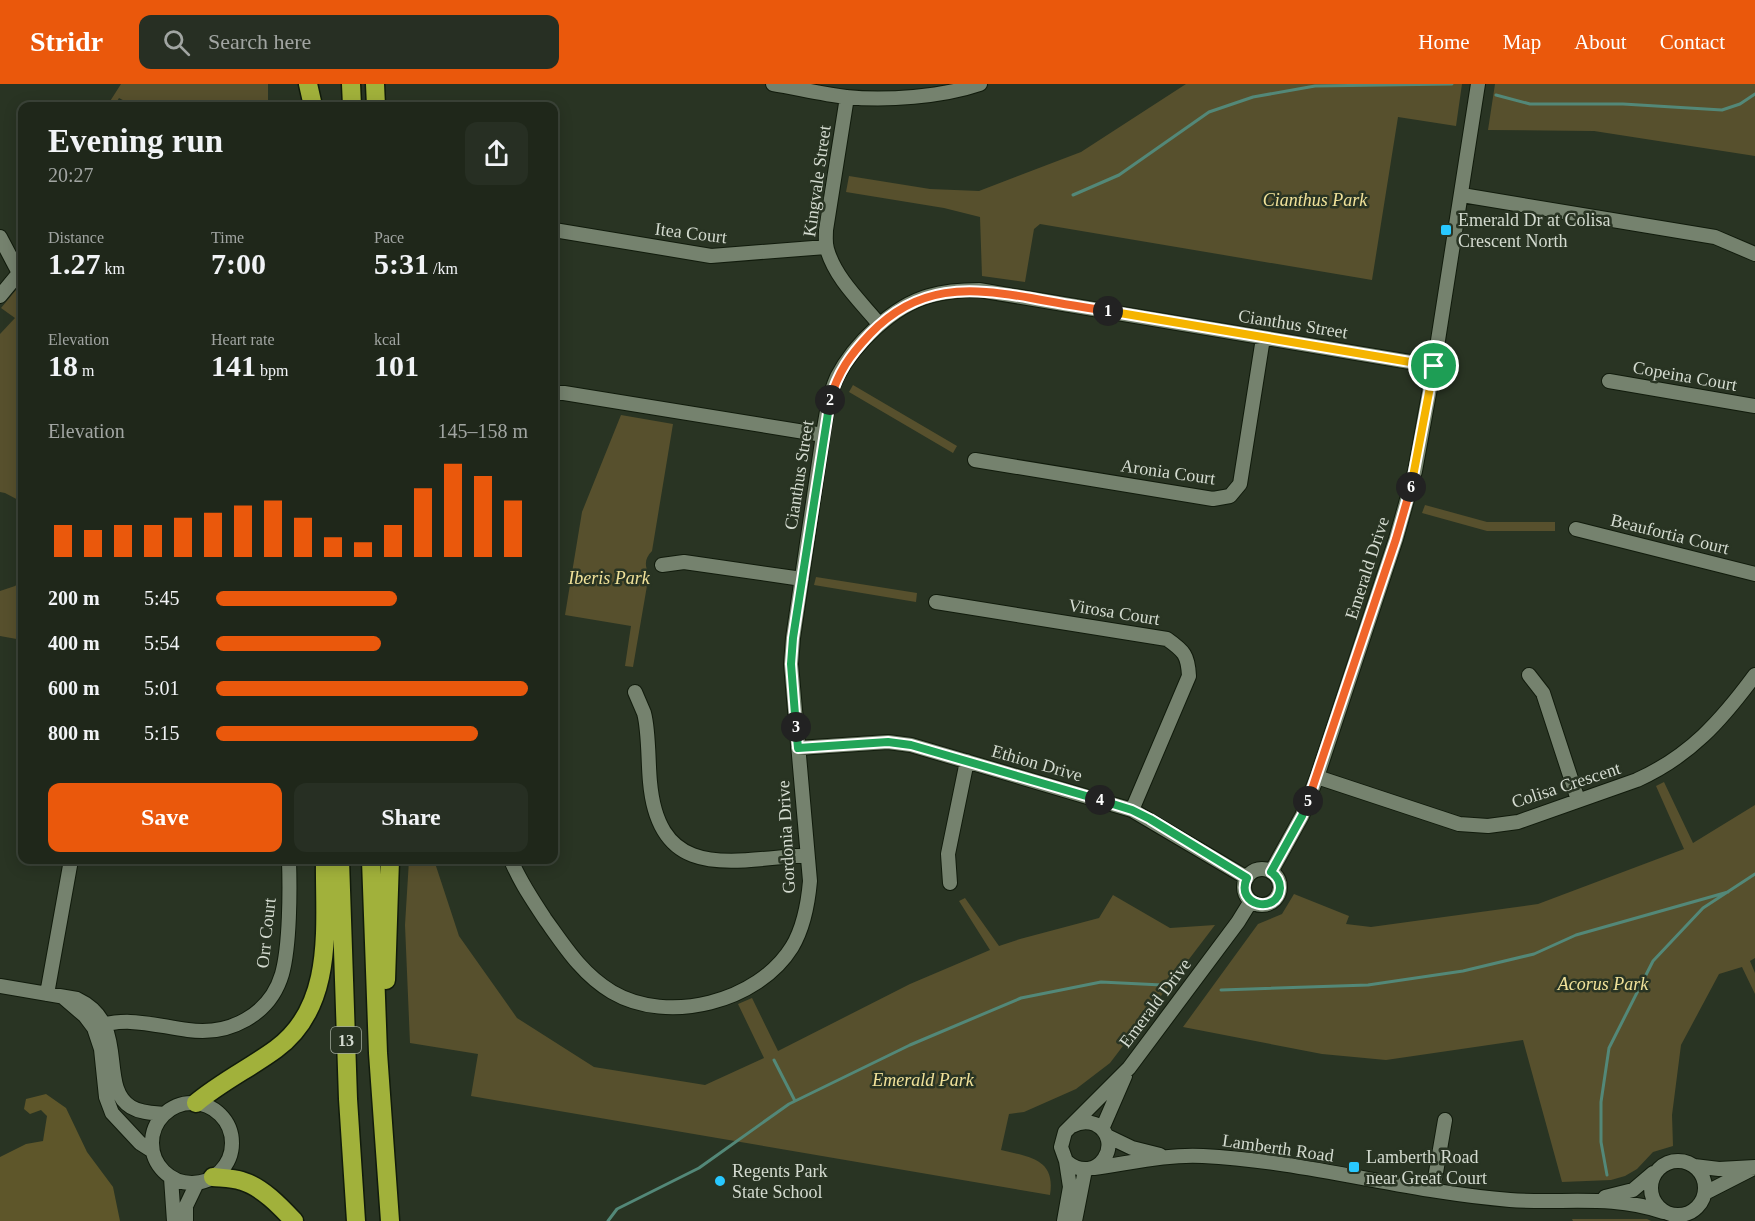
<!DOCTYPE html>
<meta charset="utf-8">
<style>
:root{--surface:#1f271a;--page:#272f23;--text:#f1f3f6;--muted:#a1a5a2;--line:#3c4439;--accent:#ea580c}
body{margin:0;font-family:Georgia,serif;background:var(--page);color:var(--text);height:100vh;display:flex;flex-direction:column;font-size:22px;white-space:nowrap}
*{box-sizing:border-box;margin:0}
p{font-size:20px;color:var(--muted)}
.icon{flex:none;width:33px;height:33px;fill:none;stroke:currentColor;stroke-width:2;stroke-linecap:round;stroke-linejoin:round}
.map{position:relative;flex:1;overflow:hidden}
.sheet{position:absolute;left:18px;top:18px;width:540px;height:762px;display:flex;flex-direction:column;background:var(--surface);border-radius:12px;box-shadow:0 3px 15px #0003,0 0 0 2px var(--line)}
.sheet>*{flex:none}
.pin{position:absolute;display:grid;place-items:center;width:51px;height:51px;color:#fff;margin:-26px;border:3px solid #fff;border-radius:50%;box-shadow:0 2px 6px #0007}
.km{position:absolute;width:30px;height:30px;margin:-15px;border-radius:50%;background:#222;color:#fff;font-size:16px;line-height:30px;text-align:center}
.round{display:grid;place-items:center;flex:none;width:63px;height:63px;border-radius:12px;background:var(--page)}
.headline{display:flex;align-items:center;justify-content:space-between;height:102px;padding:0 30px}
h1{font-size:33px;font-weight:800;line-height:45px}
.figures{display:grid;grid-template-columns:repeat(3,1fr);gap:9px;height:102px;padding:6px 30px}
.figures div{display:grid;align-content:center}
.figures b{font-size:30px;font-weight:800}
.figures small{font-size:16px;font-weight:400}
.figures p{font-size:16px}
.chart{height:168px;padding:12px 30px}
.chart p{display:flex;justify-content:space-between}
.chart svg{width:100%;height:108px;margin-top:6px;stroke:var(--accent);stroke-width:6}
.cta{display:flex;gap:12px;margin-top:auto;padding:12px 30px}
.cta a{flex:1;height:69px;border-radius:12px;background:var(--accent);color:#fff;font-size:24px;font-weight:800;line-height:69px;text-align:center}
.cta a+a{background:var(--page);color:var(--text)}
ul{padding:0 30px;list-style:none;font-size:20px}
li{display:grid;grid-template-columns:96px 72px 1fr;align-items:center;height:45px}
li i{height:15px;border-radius:8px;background:var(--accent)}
header{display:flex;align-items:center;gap:36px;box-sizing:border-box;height:84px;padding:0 30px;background:var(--accent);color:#fff}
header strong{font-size:28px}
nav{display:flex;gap:33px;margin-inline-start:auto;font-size:21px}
.search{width:420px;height:54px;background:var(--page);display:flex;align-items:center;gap:15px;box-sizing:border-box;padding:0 21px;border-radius:12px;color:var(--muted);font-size:22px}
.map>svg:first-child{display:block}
</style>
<header>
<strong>Stridr</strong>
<div class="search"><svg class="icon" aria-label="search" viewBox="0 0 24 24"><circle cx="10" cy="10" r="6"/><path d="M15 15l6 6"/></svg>Search here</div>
<nav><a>Home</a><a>Map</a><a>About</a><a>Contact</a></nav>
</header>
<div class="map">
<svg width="1755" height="1137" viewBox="0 0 1755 1137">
<rect width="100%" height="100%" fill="#293423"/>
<path fill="#57502d" d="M121,0H268V22H236L235,19H146V22H134L119,14L114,22H107Z
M1186,0H1462L1456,42L1398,33L1372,196L1040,140L1034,145L1025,198L982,192L980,133L944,124L846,108L849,92L930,105L979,107L1081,68Z
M1495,0H1755V72L1594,47L1488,46Z
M22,163V175L20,179L22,181V418L5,409L0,408V250L15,234L1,224L16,206L9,185Z
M853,301L957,362L953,369L849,308Z
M621,331L673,340L652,467C645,474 644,481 649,490L633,583L625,582L631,542L565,531L582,428Z
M1425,421L1487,438H1555V447H1487L1422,429Z
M816,493L917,509L916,518L814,501Z
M22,496V556L0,552V507L15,502Z
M1664,698L1693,759L1755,721V874L1750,877L1755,889V910L1742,883L1719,890L1681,961L1672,1031L1673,1062L1653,1068L1637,1085L1625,1092L1611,1096L1562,1098L1523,956L1386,976L1322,970L1183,943L1258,840L1282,830L1294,810L1349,832L1346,840L1371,843L1538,820L1684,765L1656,702Z
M409,776H434L459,852L517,934L594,983L705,1001L764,974L738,920L752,914L778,967L910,900L990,866L959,817L965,814L999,862L1020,855L1099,834L1113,811L1170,844L1215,841L1110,979L1076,1005L1024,1028L1009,1030L1001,1066C1028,1073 1056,1074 1050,1111L471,1012L478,970L410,959L405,841Z
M1572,1135H1647L1651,1137H1573Z"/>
<path fill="#5e562a" d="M46,1010L66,1024L87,1068L113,1103L120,1137H0V1073L26,1060L43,1057L47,1032L41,1026L30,1030L24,1025L26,1015Z"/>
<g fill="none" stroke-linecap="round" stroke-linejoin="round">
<path stroke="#538878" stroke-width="3" d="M1496,11L1530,20H1623L1722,26L1740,20L1755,10
M1073,111L1119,91L1209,28L1253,13L1315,2L1452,0
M1221,906L1368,901L1463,887L1534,870L1576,851L1728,808
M774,976L795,1017
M1607,1091L1601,1058V1018L1609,964L1653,877L1703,824L1755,790
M608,1137L617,1125L699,1084L789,1020L910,961L1021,914L1101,898L1162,901"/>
<defs>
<path id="minor" d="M773,0C797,4 822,10 846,13C886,17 942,13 980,0
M847,13L826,146C826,152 825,159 827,165C835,194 861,218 879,240
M1462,111L1715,153L1755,170
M554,146L711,172L826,163
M0,153L19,189L22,193
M0,212L19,189
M1609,297L1755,322
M554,309H564L823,351
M975,376L1213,415L1230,412L1240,400L1263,254
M1576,445L1755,490
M662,481L684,478L802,495
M936,518L1167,555C1184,567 1188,571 1189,592L1132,726
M1529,591L1543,609L1578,716
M635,608C638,615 641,622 644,629C649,647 648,678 650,698C659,799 732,776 807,771
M798,664L888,658L911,661L1132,726L1247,794
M1317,693L1459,740L1488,742L1518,738L1637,696C1690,672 1721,637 1755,591
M511,776C520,798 532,815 545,835C565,863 582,890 612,908C668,941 758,918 792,863C804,843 808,820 810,797L791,580L793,554L823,351C826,332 829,311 837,293C854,260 893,222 929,212C946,207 962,206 979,206L1434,282
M1244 803a18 18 0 1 1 36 0a18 18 0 1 1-36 0Z
M1271,788L1302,732L1317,693L1396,455L1415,387L1434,282L1478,0
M950,799L948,770L967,677
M0,902L77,915C131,940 97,1002 131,1023C141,1029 153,1029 164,1030
M47,910L71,776
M64,914L85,932L94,944L101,965L106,1013L112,1029L140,1059L151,1066
M94,944C126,931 156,942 188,946C229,952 270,931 282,890C290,861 290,806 289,776
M152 1059a40 40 0 1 1 80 0a40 40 0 1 1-80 0Z
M1102,1045L1125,992
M1107,1052L1132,1064L1160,1071
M1651 1104a27 27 0 1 1 54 0a27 27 0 1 1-54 0Z
M1066,1077C1098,1104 1126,1056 1095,1040C1087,1037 1079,1038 1072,1042
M1694,1082L1719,1085L1755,1083
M1094,1084C1130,1079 1167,1070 1203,1072C1306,1077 1407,1108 1510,1116C1562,1120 1612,1110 1663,1128
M171,1094L174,1137
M1433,1106L1445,1036
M1705,1109L1750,1086
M1605,1113L1633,1106L1653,1089
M186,1137V1122L197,1099
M1064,1137L1070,1103L1066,1077L1061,1063L1065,1048L1129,984L1238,838L1251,817
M1075,1137L1085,1086"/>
<path id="highway" d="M308,0L313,22
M351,0L352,22
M375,0L376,22
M340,776L348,1015L356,1137
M371,776L378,969L390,1137
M386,896L390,776
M196,1019C221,998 250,984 276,965C336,921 324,840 325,776
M213,1093C223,1094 233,1094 242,1097C262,1103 280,1122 294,1137"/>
</defs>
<use href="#minor" stroke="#111b0c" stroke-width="16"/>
<use href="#highway" stroke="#111b0c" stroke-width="21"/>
<use href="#minor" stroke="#75826e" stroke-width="14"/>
<use href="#highway" stroke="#a1b13b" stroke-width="18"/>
</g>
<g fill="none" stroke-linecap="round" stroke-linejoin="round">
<defs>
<path id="split-1" d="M1108,227L1434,282"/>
<path id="split-2" d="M830,316C838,288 850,271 870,250C918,200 968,203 1031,214C1057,219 1082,223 1108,227"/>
<path id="split-3" d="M796,643L791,580L793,554L830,316"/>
<path id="split-4" d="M796,643L798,664L888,658L911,661L1100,716"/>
<path id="split-5" d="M1100,716L1132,726L1150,735L1247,794C1234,822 1278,831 1280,804C1280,797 1277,792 1271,788L1302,732L1308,717"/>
<path id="split-6" d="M1308,717L1396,455L1411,403"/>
<path id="split-7" d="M1411,403L1434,282"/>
</defs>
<use href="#split-1" stroke="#fff" stroke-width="12"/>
<use href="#split-2" stroke="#fff" stroke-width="12"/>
<use href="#split-3" stroke="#fff" stroke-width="12"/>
<use href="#split-4" stroke="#fff" stroke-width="12"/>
<use href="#split-5" stroke="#fff" stroke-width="12"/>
<use href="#split-6" stroke="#fff" stroke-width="12"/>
<use href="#split-7" stroke="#fff" stroke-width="12"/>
<use href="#split-1" stroke="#f5b400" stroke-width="8"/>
<use href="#split-2" stroke="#f0652b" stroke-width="8"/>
<use href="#split-3" stroke="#22a559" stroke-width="8"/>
<use href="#split-4" stroke="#22a559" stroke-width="8"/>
<use href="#split-5" stroke="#22a559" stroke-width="8"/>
<use href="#split-6" stroke="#f0652b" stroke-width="8"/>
<use href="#split-7" stroke="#f5b400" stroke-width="8"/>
</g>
<g fill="#28c8ff" stroke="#293423" stroke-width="2">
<rect x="1440" y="140" width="12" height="12" rx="3"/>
<rect x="1348" y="1077" width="12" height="12" rx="3"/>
<circle cx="720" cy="1097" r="6"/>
</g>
<g text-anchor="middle" stroke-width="5" stroke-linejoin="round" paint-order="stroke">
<rect fill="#293423" stroke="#a1a99c" stroke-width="1.5" x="331" y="943" width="30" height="26" rx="4.5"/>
<g font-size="16" font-weight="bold" fill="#d4dbd0">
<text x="346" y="962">13</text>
</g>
<g font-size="18" fill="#d4dbd0" stroke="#293423">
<text transform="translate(817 97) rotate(-82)" y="6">Kingvale Street</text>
<text transform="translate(691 149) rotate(7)" y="6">Itea Court</text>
<text transform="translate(1293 240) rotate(9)" y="6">Cianthus Street</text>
<text transform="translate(1685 292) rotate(10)" y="6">Copeina Court</text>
<text transform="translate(1168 388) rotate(8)" y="6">Aronia Court</text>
<text transform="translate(799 391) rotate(-81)" y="6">Cianthus Street</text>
<text transform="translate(1670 450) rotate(14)" y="6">Beaufortia Court</text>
<text transform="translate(1367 484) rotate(-72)" y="6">Emerald Drive</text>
<text transform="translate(1114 528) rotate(9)" y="6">Virosa Court</text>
<text transform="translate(1037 679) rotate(16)" y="6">Ethion Drive</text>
<text transform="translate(1566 701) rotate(-18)" y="6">Colisa Crescent</text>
<text transform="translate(786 753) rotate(-93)" y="6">Gordonia Drive</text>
<text transform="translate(266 849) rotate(-84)" y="6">Orr Court</text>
<text transform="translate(1155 919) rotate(-53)" y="6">Emerald Drive</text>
<text transform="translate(1278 1064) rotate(8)" y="6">Lamberth Road</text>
</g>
<g font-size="18" font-style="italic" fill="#f1e29a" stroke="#293423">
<text x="1315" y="122">Cianthus Park</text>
<text x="609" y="500">Iberis Park</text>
<text x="1603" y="906">Acorus Park</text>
<text x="923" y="1002">Emerald Park</text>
</g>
<g font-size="18" fill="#d4dbd0" stroke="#293423" text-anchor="start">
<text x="1458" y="142">Emerald Dr at Colisa<tspan x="1458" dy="21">Crescent North</tspan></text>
<text x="1366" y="1079">Lamberth Road<tspan x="1366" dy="21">near Great Court</tspan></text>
<text x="732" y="1093">Regents Park<tspan x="732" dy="21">State School</tspan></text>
</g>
</g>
</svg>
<div class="pin" style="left:1434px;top:282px;background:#1e9e55"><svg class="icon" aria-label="arrive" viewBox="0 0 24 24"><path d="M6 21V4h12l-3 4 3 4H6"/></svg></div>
<b class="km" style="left:1108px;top:227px">1</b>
<b class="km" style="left:830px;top:316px">2</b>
<b class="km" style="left:796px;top:643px">3</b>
<b class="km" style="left:1100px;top:716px">4</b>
<b class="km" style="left:1308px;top:717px">5</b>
<b class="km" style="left:1411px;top:403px">6</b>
<section class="sheet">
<div class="headline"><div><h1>Evening run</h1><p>20:27</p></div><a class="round"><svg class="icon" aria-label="share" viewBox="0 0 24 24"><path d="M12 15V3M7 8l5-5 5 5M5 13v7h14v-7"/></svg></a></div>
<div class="figures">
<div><p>Distance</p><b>1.27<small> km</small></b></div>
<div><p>Time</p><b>7:00</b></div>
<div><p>Pace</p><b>5:31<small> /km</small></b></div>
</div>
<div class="figures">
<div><p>Elevation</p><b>18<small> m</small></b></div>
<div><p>Heart rate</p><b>141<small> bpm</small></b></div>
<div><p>kcal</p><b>101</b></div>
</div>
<div class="chart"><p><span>Elevation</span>145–158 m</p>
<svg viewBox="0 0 160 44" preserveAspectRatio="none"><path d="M5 44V31M15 44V33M25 44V31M35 44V31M45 44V28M55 44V26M65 44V23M75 44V21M85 44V28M95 44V36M105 44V38M115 44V31M125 44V16M135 44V6M145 44V11M155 44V21"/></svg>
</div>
<ul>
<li><b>200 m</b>5:45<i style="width:58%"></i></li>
<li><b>400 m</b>5:54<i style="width:53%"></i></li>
<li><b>600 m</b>5:01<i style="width:100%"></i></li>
<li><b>800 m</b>5:15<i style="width:84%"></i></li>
</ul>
<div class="cta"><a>Save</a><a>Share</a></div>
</section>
</div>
